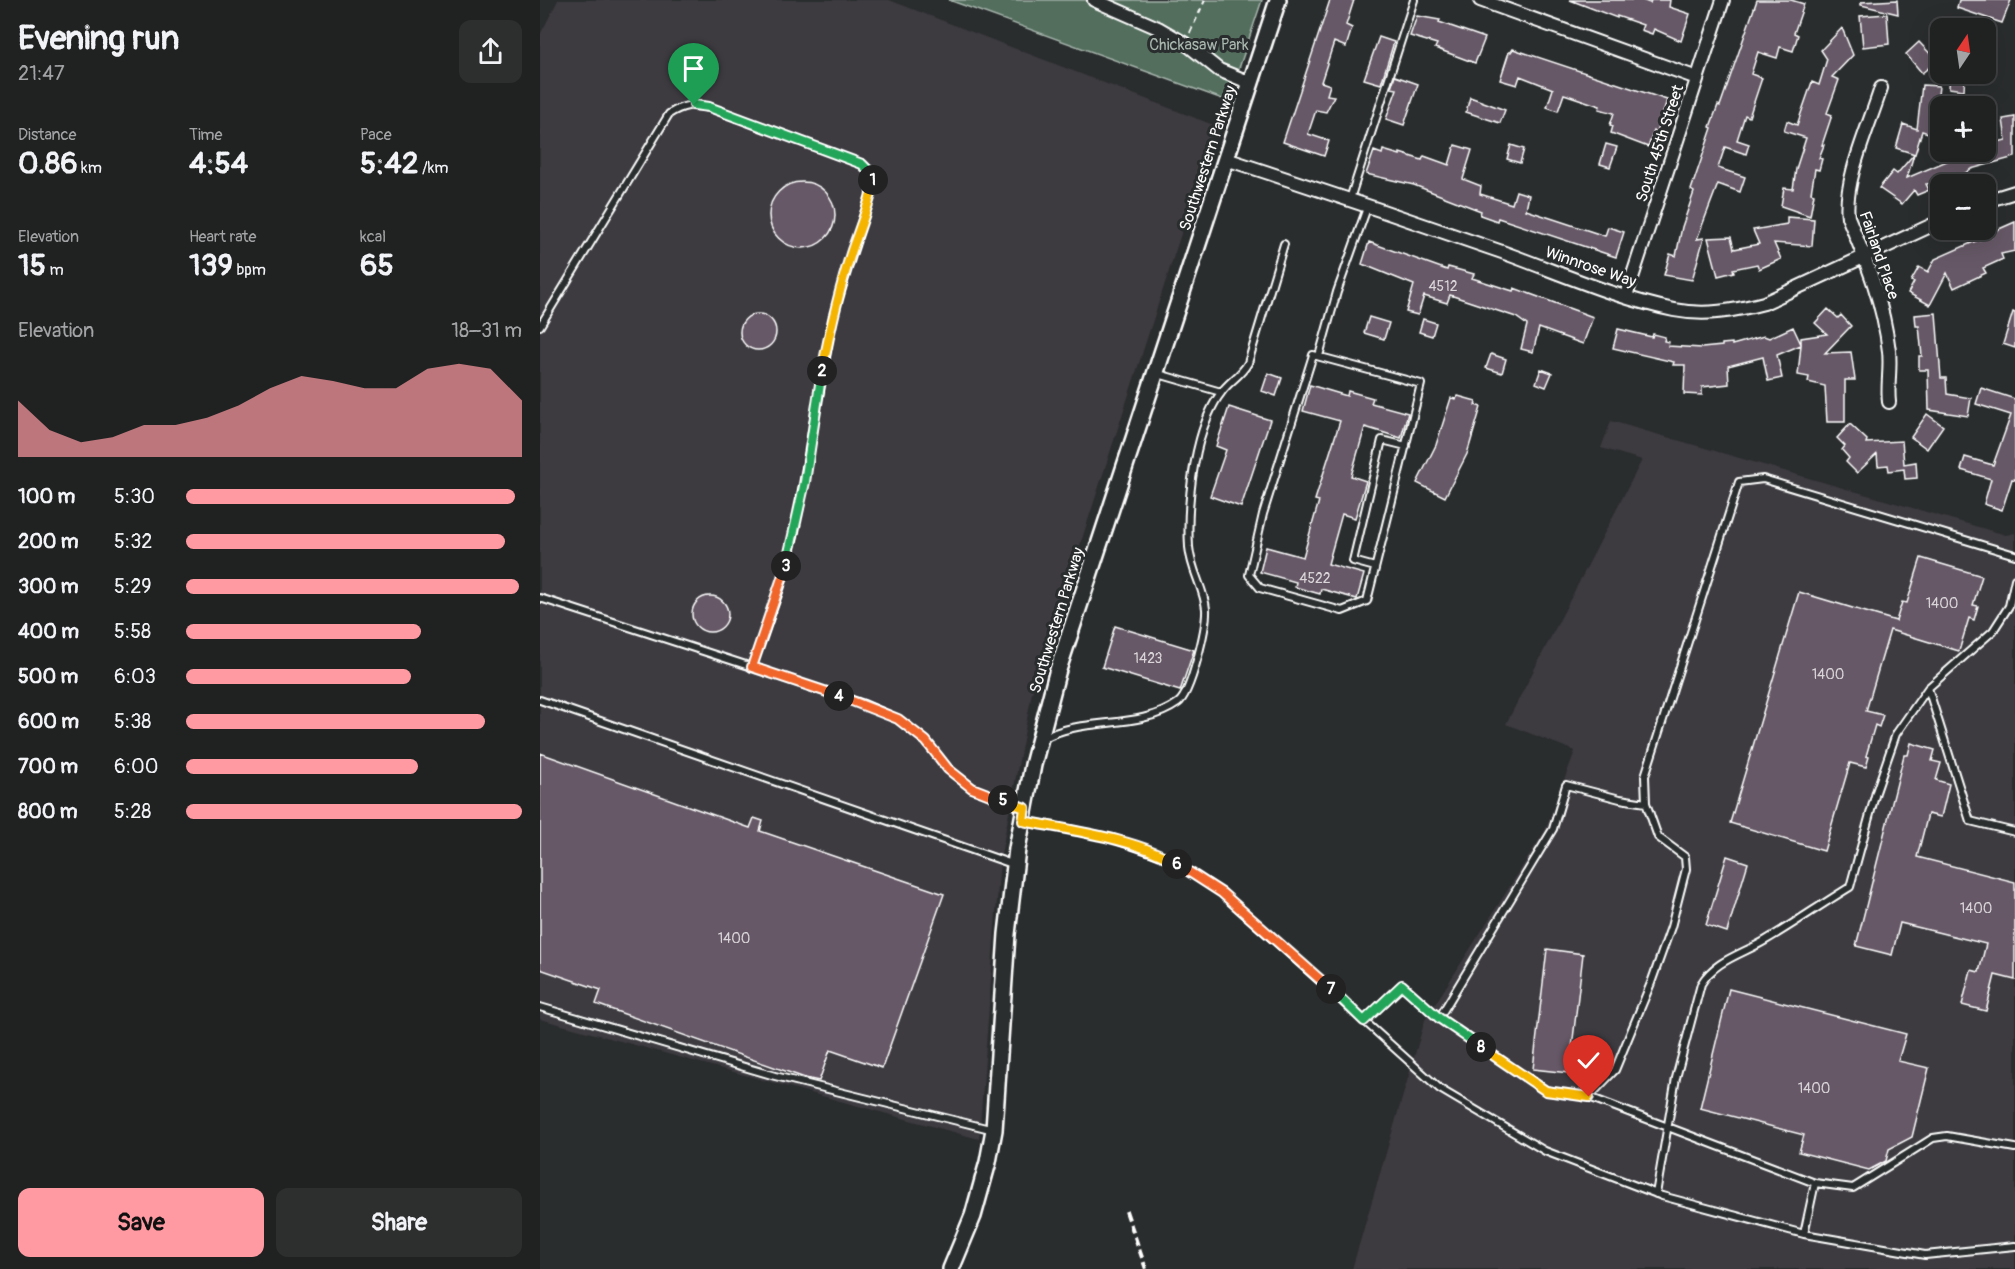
<!DOCTYPE html>
<meta charset="utf-8">
<style>
:root{--surface:#202222;--page:#2d2f2f;--text:#f1f3f6;--muted:#a2a4a5;--line:#3d3f40;--accent:#ff9aa2}
body{margin:0;font-family:Pangolin,sans-serif;background:var(--page);color:var(--text);height:100vh;display:flex;flex-direction:column;font-size:22px;white-space:nowrap}
*{box-sizing:border-box;margin:0}
p{font-size:20px;color:var(--muted)}
.icon{flex:none;width:33px;height:33px;fill:none;stroke:currentColor;stroke-width:2;stroke-linecap:round;stroke-linejoin:round}
.map{position:relative;flex:1;overflow:hidden}
.drawer{display:flex;flex-direction:column;background:var(--surface);width:540px}
.drawer>*{flex:none}
.needle{width:39px;rotate:13deg}
.controls{position:absolute;left:1390px;top:18px;display:grid;gap:12px}
.controls a{display:grid;place-items:center;width:66px;height:66px;border-radius:12px;background:var(--surface);box-shadow:0 6px 24px #0002,0 0 0 2px var(--line);font-size:30px}
.pin{position:absolute;display:grid;place-items:center;width:51px;height:51px;color:#fff;margin:-62px -26px;border-radius:50% 50% 50% 0;rotate:-45deg;box-shadow:0 0 6px #0007}
.pin .icon{rotate:45deg}
.km{position:absolute;width:30px;height:30px;margin:-15px;border-radius:50%;background:#222;color:#fff;font-size:16px;line-height:30px;text-align:center}
.round{display:grid;place-items:center;flex:none;width:63px;height:63px;border-radius:12px;background:var(--page)}
.summary{display:flex;align-items:center;justify-content:space-between;height:102px;padding:0 18px}
h1{font-size:33px;font-weight:700;line-height:45px}
.stats{display:grid;grid-template-columns:repeat(3,1fr);gap:9px;height:102px;padding:6px 18px}
.stats div{display:grid;align-content:center}
.stats b{font-size:30px;font-weight:700}
.stats small{font-size:16px;font-weight:400}
.stats p{font-size:16px}
.chart{height:168px;padding:12px 18px}
.chart p{display:flex;justify-content:space-between}
.chart svg{width:100%;height:108px;margin-top:6px;fill:var(--accent);opacity:.7}
.primary-button{display:flex;gap:12px;margin-top:auto;padding:12px 18px}
.primary-button a{flex:1;height:69px;border-radius:12px;background:var(--accent);color:#111;font-size:24px;font-weight:700;line-height:69px;text-align:center}
.primary-button a+a{background:var(--page);color:var(--text)}
ul{padding:0 18px;list-style:none;font-size:20px}
li{display:grid;grid-template-columns:96px 72px 1fr;align-items:center;height:45px}
li i{height:15px;border-radius:8px;background:var(--accent)}
main{display:flex;flex:1;min-height:0}
.map>svg:first-child{display:block}
</style>
<main>
<section class="drawer">
<div class="summary"><div><h1>Evening run</h1><p>21:47</p></div><a class="round"><svg class="icon" aria-label="share" viewBox="0 0 24 24"><path d="M12 15V3M7 8l5-5 5 5M5 13v7h14v-7"/></svg></a></div>
<div class="stats">
<div><p>Distance</p><b>0.86<small> km</small></b></div>
<div><p>Time</p><b>4:54</b></div>
<div><p>Pace</p><b>5:42<small> /km</small></b></div>
</div>
<div class="stats">
<div><p>Elevation</p><b>15<small> m</small></b></div>
<div><p>Heart rate</p><b>139<small> bpm</small></b></div>
<div><p>kcal</p><b>65</b></div>
</div>
<div class="chart"><p><span>Elevation</span>18–31 m</p>
<svg viewBox="0 0 160 44" preserveAspectRatio="none"><path d="M0 44V21L10 33L20 38L30 36L40 31L50 31L60 28L70 23L80 16L90 11L100 13L110 16L120 16L130 8L140 6L150 8L160 21V44z"/></svg>
</div>
<ul>
<li><b>100 m</b>5:30<i style="width:98%"></i></li>
<li><b>200 m</b>5:32<i style="width:95%"></i></li>
<li><b>300 m</b>5:29<i style="width:99%"></i></li>
<li><b>400 m</b>5:58<i style="width:70%"></i></li>
<li><b>500 m</b>6:03<i style="width:67%"></i></li>
<li><b>600 m</b>5:38<i style="width:89%"></i></li>
<li><b>700 m</b>6:00<i style="width:69%"></i></li>
<li><b>800 m</b>5:28<i style="width:100%"></i></li>
</ul>
<div class="primary-button"><a>Save</a><a>Share</a></div>
</section>
<div class="map">
<svg width="1475" height="1269" viewBox="0 0 1475 1269">
<rect width="100%" height="100%" fill="#2a2d2e"/>
<filter id="ink" filterUnits="userSpaceOnUse"><feTurbulence type="fractalNoise" baseFrequency=".0167" numOctaves="2"/><feDisplacementMap in="SourceGraphic" scale="12" xChannelSelector="R" yChannelSelector="G"/><feConvolveMatrix kernelMatrix="1 2 1 2 8 2 1 2 1" color-interpolation-filters="sRGB"/></filter>
<g filter="url(#ink)">
<path fill="#3c3a3f" d="M18,0H349L676,126L492,693L460,860L439,1139L0,1019V35Z
M1071,421L1466,535L1475,533V1269H812L885,1020L1005,831L1035,751L966,724L1102,460L1061,448Z"/>
<path fill="#526e5d" stroke="#a8b6ae" stroke-width="1.5" d="M409,0H722L688,101Z"/>
<path fill="#665866" stroke="#fff" stroke-width="1.5" d="M790,0H814L806,25L812,28L806,47L794,42L781,82L790,85L787,95L794,96L786,112L776,110L768,134L789,141L784,156L743,142Z
M1030,0H1102L1110,3L1111,0H1130L1129,7L1150,14L1141,41L1114,29L1112,34L1101,30L1103,25L1077,16V18Z
M1217,0H1251L1264,4L1254,33L1258,35L1253,51L1240,47L1237,58L1218,52L1211,74L1222,78L1209,117L1205,115L1197,140L1209,144L1206,154L1185,147L1178,168L1205,177L1200,192L1178,184L1157,239L1164,238L1152,280L1124,275L1130,254L1136,256L1142,227L1154,192L1151,190L1172,128L1170,127L1178,105L1180,106Z
M1357,0L1358,14L1321,5V2Z
M1419,0H1471L1462,23L1417,8Z
M1347,14L1349,44L1323,47L1320,16Z
M877,16L900,20L899,22L945,38L935,63L895,48L897,44L870,36Z
M1302,28L1313,55L1292,77L1299,80L1287,113L1292,115L1282,145H1284L1279,158L1282,159L1279,170L1275,169L1271,193L1274,194L1270,216L1241,206L1244,188L1253,189L1256,169L1266,138L1244,131L1247,121L1257,125L1272,82L1279,85L1287,59L1281,50Z
M839,37L854,42L841,84L824,79Z
M1379,42L1397,61L1382,73L1366,54Z
M973,49L1127,100L1117,132L1114,131L1108,147L1071,133L1073,126L1070,125L1074,113L1059,109L1060,106L1024,94L1018,111L1007,107L1013,89L980,76L977,85L960,80L969,52H971Z
M1410,74H1425L1424,90L1409,88Z
M855,76L878,84L864,125L846,119L857,89L851,88Z
M1382,85L1399,86L1395,121L1401,123V137L1382,131L1375,154L1356,148L1363,124L1377,129Z
M930,97L965,110L960,123L926,112Z
M1475,117V157L1431,169L1421,176L1422,179L1409,184L1407,181L1386,184L1389,190L1377,195L1374,190L1362,204L1339,188L1353,171L1357,174L1374,154L1367,178L1428,152H1446V145L1466,140L1463,119Z
M1066,144L1077,147L1070,167L1060,164Z
M915,145L932,150L923,179L941,186L940,194L972,204L976,191L989,195L986,210L1065,236L1068,227L1084,232L1076,257L958,218L957,221L940,215L941,211L874,185L826,174L834,151L842,154L843,150L860,155V153L882,160L884,156L909,165Z
M971,145L984,149L980,163L967,159Z
M229 215a33 33 0 1 1 66 0a33 33 0 1 1-66 0Z
M1247,217L1274,219L1272,246L1234,243L1241,259L1219,269L1217,264L1193,269L1194,272L1178,276L1168,238L1191,237L1194,249L1219,244L1213,230L1247,224Z
M1475,222V251L1461,254L1463,259L1443,268L1446,273L1414,288L1407,273L1390,305L1368,293L1374,282L1371,281L1379,267L1388,272L1395,259L1438,240L1451,237L1450,233Z
M829,242L907,270L908,267L934,274L932,278L973,291L974,288L1053,317L1043,344L999,328L993,352L981,349L987,325L976,317L910,295L907,303L884,296L878,315L866,312L874,285L822,264Z
M1288,309L1298,318L1301,315L1311,326L1285,353L1311,352L1315,380H1305V422H1287L1285,386L1268,382L1269,377L1258,375L1261,345L1237,355L1242,378L1228,381L1223,357L1188,366L1189,384L1162,387V395L1144,394L1145,365H1133L1134,362L1073,348L1078,329L1112,337L1113,334L1125,337L1124,341L1129,342L1128,346L1162,348L1182,346V344L1192,343V345L1224,336L1229,338L1253,327L1261,344V338L1287,334L1275,323Z
M1473,312L1475,313V348L1463,344Z
M1396,313L1401,378H1406L1407,394L1431,398L1428,416L1389,410L1388,370H1379V356H1382L1379,326H1376L1375,315Z
M200 332a18 18 0 1 1 36 0a18 18 0 1 1-36 0Z
M829,317L849,323L844,339L824,333Z
M883,319L896,323L892,336L879,332Z
M951,354L966,359L962,373L946,368Z
M1001,369L1012,373L1006,387L996,383Z
M728,373L742,378L736,396L722,391Z
M770,385L807,396L808,391L833,398L831,403L868,413L861,438L825,427L811,476L826,481L815,518L802,514L788,564L824,574L817,599L781,589L780,594L755,587L756,582L720,572L726,547L763,557L779,501L775,500L800,421L763,411Z
M1441,388L1475,399V480L1472,479L1462,510L1444,504L1451,479L1421,470L1425,457L1453,465L1471,415L1436,404Z
M918,396L936,401L935,405L941,407L927,454L905,497L877,483L896,445L911,398L916,399Z
M689,407L730,420L701,507L670,496L686,450L676,446Z
M1387,414L1403,426L1387,449L1371,437Z
M1310,424L1327,440L1326,443L1362,441L1364,464L1376,462L1377,478L1365,479L1364,469L1349,471L1348,465L1338,466L1337,454L1317,473L1306,462L1309,458L1302,450L1305,446L1297,438Z
M1381,558L1442,576L1433,605L1438,606L1434,620L1429,618L1419,651L1350,630L1326,711L1343,715L1339,727L1335,725L1326,756L1329,757L1326,767L1310,763L1284,851L1190,823L1259,592L1356,621L1362,602L1367,603Z
M152 614a18 18 0 1 1 36 0a18 18 0 1 1-36 0Z
M575,626L654,650L640,691L562,667Z
M1371,743L1395,750L1392,761L1401,763L1396,780L1409,784L1401,817L1388,814L1377,857L1475,882V980L1455,975L1446,1011L1422,1005L1431,970L1439,972L1446,944L1360,923L1352,955L1316,946L1364,755H1368Z
M0,753L210,828L214,818L223,821L220,831L404,894L342,1068L290,1050L279,1081L265,1078L56,1004L61,990L0,969Z
M1187,856L1208,863L1187,932L1166,925Z
M1007,949L1043,954L1029,1073L993,1069Z
M1189,989L1366,1034L1358,1061L1389,1068L1372,1137L1349,1149L1346,1161L1329,1170L1259,1152L1264,1135L1160,1108Z"/>
<g fill="none" stroke-linecap="round" stroke-linejoin="round">
<defs>
<path id="service" d="M810,199L874,0
M0,326L129,114C143,105 152,104 169,107L322,164L330,172L334,184L293,317L254,535L241,586L212,667L0,598
M773,355L881,384L827,601L802,611L720,588L709,575L723,514Z
M779,356L797,292L828,205
M615,373L681,392
M835,567L813,561L842,440L866,446
M212,667L324,704L358,719L386,741L408,769L432,788L484,808
M1388,688L1430,821L1475,832
M0,700L475,865
M503,739C540,716 599,731 638,703C651,694 667,626 666,609C664,588 651,571 649,547C647,513 651,472 660,439C664,425 672,404 681,393C689,381 700,377 708,363L744,244
M483,821L570,838L628,858L682,893L900,1089L1005,1151L1122,1196L1264,1234L1385,1255L1475,1246
M0,1007L235,1076L454,1130
M899,1018L1006,1091L1049,1097L1075,1070L1111,983L1131,927L1146,869L1145,857L1118,837L1106,803L1105,776L1199,482L1223,479L1475,555
M824,1021L862,985L899,1018L1013,829L1026,785L1080,799L1106,803
M1049,1097L1275,1183L1313,1188L1393,1138L1407,1136L1475,1148
M1116,1194L1136,1078L1161,984C1175,960 1203,954 1226,940C1255,923 1282,904 1310,887L1336,792L1356,734L1388,688L1453,631L1469,606L1475,579
M1264,1234L1275,1183"/>
<path id="minor" d="M554,0L618,28L649,46L679,70L711,83
M940,0L1157,78
M1341,88C1330,124 1303,181 1308,217C1327,263 1343,301 1349,351C1351,368 1347,386 1349,402
M686,159C778,189 870,220 962,252C1018,272 1075,298 1134,310C1165,316 1194,311 1224,303L1401,221
M1446,201L1475,192
M1086,296L1183,0"/>
<path id="tertiary" d="M411,1269L433,1216L448,1162L454,1130L467,934L477,849L493,765L517,673L738,0"/>
</defs>
<use href="#service" stroke="#fff" stroke-width="10"/>
<use href="#minor" stroke="#fff" stroke-width="16"/>
<use href="#tertiary" stroke="#fff" stroke-width="20"/>
<path stroke="#fff" stroke-width="2" stroke-dasharray="6 4.5" stroke-linecap="butt" d="M650,33L665,0"/>
<use href="#service" stroke="#2a2d2e" stroke-width="6"/>
<use href="#minor" stroke="#2a2d2e" stroke-width="12"/>
<use href="#tertiary" stroke="#2a2d2e" stroke-width="15"/>
<path stroke="#fff" stroke-width="4" stroke-dasharray="9 4.5" stroke-linecap="butt" d="M586,1211L606,1269"/>
</g>
</g>
<g fill="none" stroke-linecap="round" stroke-linejoin="round" filter="url(#ink)">
<defs>
<path id="split-1" d="M154,105L169,107L322,164L330,172L333,180"/>
<path id="split-2" d="M282,371C290,330 299,290 312,250C320,228 328,207 334,184L333,180"/>
<path id="split-3" d="M246,566L265,482L282,371"/>
<path id="split-4" d="M246,566L212,667L299,696"/>
<path id="split-5" d="M299,696L358,719L386,741L408,769L432,788L463,800"/>
<path id="split-6" d="M463,800L485,808L483,821C528,830 600,839 637,864"/>
<path id="split-7" d="M637,864L682,893L791,989"/>
<path id="split-8" d="M791,989L824,1021L862,985L899,1018L941,1047"/>
<path id="split-9" d="M941,1047L1006,1091L1049,1097"/>
</defs>
<use href="#split-1" stroke="#fff" stroke-width="12"/>
<use href="#split-2" stroke="#fff" stroke-width="12"/>
<use href="#split-3" stroke="#fff" stroke-width="12"/>
<use href="#split-4" stroke="#fff" stroke-width="12"/>
<use href="#split-5" stroke="#fff" stroke-width="12"/>
<use href="#split-6" stroke="#fff" stroke-width="12"/>
<use href="#split-7" stroke="#fff" stroke-width="12"/>
<use href="#split-8" stroke="#fff" stroke-width="12"/>
<use href="#split-9" stroke="#fff" stroke-width="12"/>
<use href="#split-1" stroke="#22a559" stroke-width="8"/>
<use href="#split-2" stroke="#f5b400" stroke-width="8"/>
<use href="#split-3" stroke="#22a559" stroke-width="8"/>
<use href="#split-4" stroke="#f0652b" stroke-width="8"/>
<use href="#split-5" stroke="#f0652b" stroke-width="8"/>
<use href="#split-6" stroke="#f5b400" stroke-width="8"/>
<use href="#split-7" stroke="#f0652b" stroke-width="8"/>
<use href="#split-8" stroke="#22a559" stroke-width="8"/>
<use href="#split-9" stroke="#f5b400" stroke-width="8"/>
</g>
<g text-anchor="middle" stroke-width="6" stroke-linejoin="round" paint-order="stroke">
<g font-size="14" fill="#d9d5d9">
<text x="903" y="291">4512</text>
<text x="775" y="583">4522</text>
<text x="1402" y="608">1400</text>
<text x="608" y="663">1423</text>
<text x="1288" y="679">1400</text>
<text x="1436" y="913">1400</text>
<text x="194" y="943">1400</text>
<text x="1274" y="1093">1400</text>
</g>
<g font-size="16" fill="#a8b6ae" stroke="#2a2d2e">
<text x="659" y="50">Chickasaw Park</text>
</g>
<g font-size="16" fill="#fff" stroke="#2a2d2e">
<text transform="translate(1119 143) rotate(-72)" y="6">South 45th Street</text>
<text transform="translate(667 158) rotate(-72)" y="6">Southwestern Parkway</text>
<text transform="translate(1340 255) rotate(71)" y="6">Fairland Place</text>
<text transform="translate(1051 266) rotate(19)" y="6">Winnrose Way</text>
<text transform="translate(516 620) rotate(-73)" y="6">Southwestern Parkway</text>
</g>
</g>
</svg>
<div class="controls">
<a><svg class="needle" viewBox="-14 -14 28 28"><path d="M0-13l5 13h-10z" fill="#e53935"/><path d="M0 13l5-13h-10z" fill="#a2a4a5"/></svg></a>
<a>+</a>
<a>−</a>
</div>
<div class="pin" style="left:154px;top:105px;background:#1e9e55"><svg class="icon" aria-label="arrive" viewBox="0 0 24 24"><path d="M6 21V4h12l-3 4 3 4H6"/></svg></div>
<div class="pin" style="left:1049px;top:1097px;background:#d93025"><svg class="icon" aria-label="check" viewBox="0 0 24 24"><path d="M5 12l5 5 9-10"/></svg></div>
<b class="km" style="left:333px;top:180px">1</b>
<b class="km" style="left:282px;top:371px">2</b>
<b class="km" style="left:246px;top:566px">3</b>
<b class="km" style="left:299px;top:696px">4</b>
<b class="km" style="left:463px;top:800px">5</b>
<b class="km" style="left:637px;top:864px">6</b>
<b class="km" style="left:791px;top:989px">7</b>
<b class="km" style="left:941px;top:1047px">8</b>
</div>
</main>
